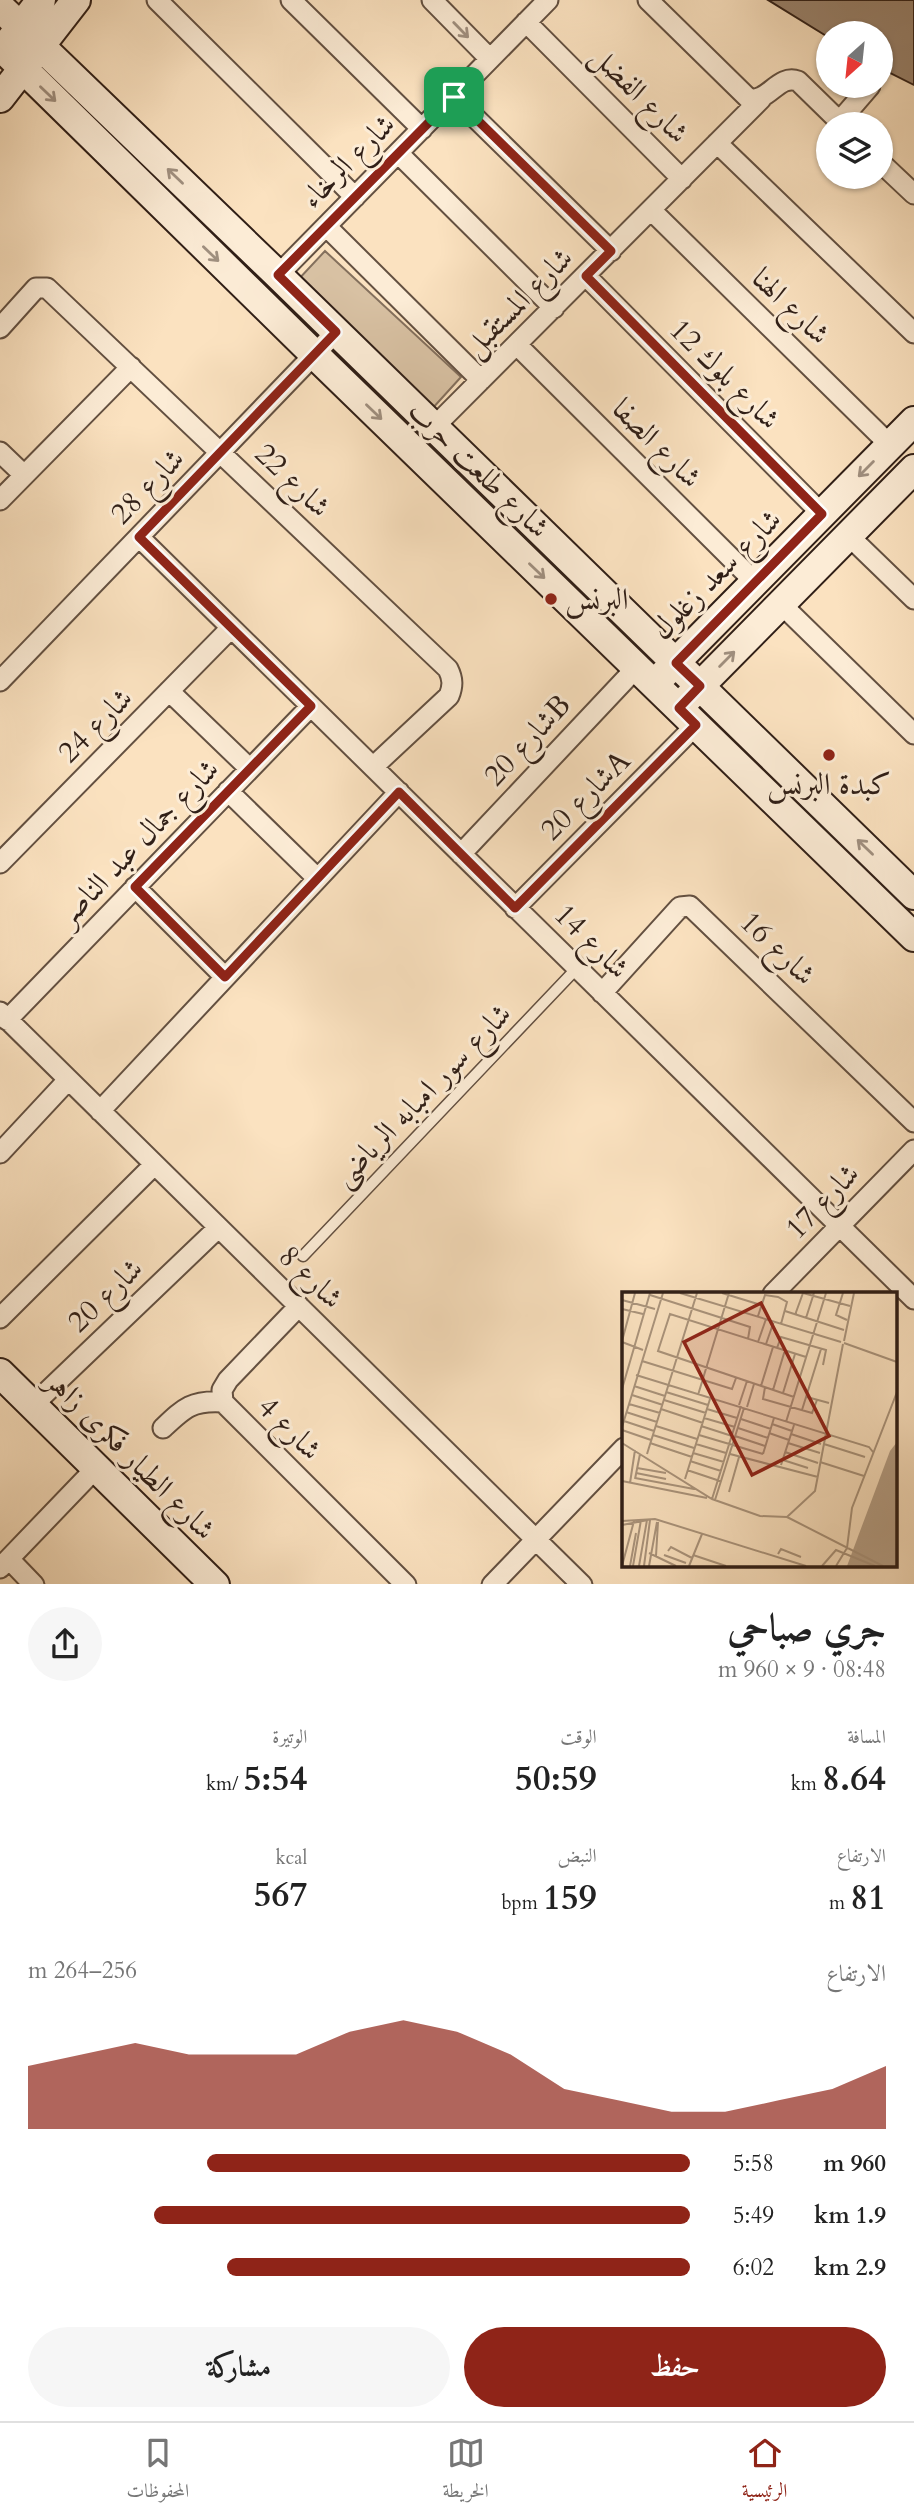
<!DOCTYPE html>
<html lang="ar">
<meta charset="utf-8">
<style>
:root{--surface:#fff;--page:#f6f6f6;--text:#222;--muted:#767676;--line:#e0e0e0;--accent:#8f2418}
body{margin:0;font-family:Cardo,Amiri,serif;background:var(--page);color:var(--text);direction:rtl;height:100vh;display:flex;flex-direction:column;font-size:26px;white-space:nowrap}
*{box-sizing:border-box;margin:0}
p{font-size:23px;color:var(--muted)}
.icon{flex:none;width:38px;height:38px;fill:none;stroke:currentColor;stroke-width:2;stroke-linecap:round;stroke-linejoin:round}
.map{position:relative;height:1584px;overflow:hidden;direction:ltr}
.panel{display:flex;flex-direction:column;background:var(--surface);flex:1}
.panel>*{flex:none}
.needle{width:46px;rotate:207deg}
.fabs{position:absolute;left:816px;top:21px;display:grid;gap:14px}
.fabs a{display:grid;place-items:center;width:77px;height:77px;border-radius:50%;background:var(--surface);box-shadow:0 2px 5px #0004;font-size:35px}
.pin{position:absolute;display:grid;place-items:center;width:60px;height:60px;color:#fff;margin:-30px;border-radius:14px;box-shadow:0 4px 10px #0006}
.round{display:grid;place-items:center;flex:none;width:74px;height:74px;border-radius:37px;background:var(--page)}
.summary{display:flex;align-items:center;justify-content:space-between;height:119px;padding:0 28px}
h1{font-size:38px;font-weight:800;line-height:52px}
.stats{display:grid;grid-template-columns:repeat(3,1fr);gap:10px;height:119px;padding:7px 28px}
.stats div{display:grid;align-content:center}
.stats b{font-size:35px;font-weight:800}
.stats small{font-size:19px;font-weight:400}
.stats p{font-size:19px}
.chart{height:196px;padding:14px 28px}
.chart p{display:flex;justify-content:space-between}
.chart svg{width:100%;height:126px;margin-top:7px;fill:var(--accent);opacity:.7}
.action{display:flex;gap:14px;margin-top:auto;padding:14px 28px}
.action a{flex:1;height:80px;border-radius:42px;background:var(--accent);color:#fff;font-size:28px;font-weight:800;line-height:80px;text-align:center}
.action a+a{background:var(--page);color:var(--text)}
ul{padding:0 28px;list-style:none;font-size:23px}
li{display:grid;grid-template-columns:112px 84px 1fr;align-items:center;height:52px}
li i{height:18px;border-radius:9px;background:var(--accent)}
.tab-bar{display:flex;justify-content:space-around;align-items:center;height:98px;border-top:2px solid var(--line);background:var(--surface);font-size:19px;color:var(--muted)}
.tab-bar a{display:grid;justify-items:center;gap:4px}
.tab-bar .selected{color:var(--accent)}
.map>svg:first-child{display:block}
</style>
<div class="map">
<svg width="914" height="1585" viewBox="0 0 914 1585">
<rect width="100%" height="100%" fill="#fbe2c0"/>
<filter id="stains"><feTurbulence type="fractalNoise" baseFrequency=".00286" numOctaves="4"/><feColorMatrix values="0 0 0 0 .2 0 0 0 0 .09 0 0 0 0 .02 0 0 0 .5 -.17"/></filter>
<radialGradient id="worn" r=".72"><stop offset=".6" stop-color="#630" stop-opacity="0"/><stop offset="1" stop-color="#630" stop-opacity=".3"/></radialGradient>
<path fill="#d8c1a3" stroke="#84705d" stroke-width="2" d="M325,251L461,377L431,410L296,282Z"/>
<path fill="#9a846f" stroke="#301f17" stroke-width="2" d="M768,0H914V85L880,68V33H828V37Z"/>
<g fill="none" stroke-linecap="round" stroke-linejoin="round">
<defs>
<path id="lane" d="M303,1256L577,968"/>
<path id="street" d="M157,0L355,197
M291,0L422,129
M432,0L490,59
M648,0L749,99C769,102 778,74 798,81L842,124
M526,22L682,179
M454,97L611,251
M839,122L870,86
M717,143L914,333
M398,153L554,308
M880,162L914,194
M651,210L890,445
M326,226L481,380
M278,275L548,0
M586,276L822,514
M0,328L36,288H47L448,669C453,679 453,686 449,696L373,767
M517,345L755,582
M434,427L761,99
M0,452L24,475
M0,500L131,367
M849,536L914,599
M139,537L914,1299
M781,604L914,734
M0,681L336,332
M169,691L250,769
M228,791L317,878
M461,854L637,667
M0,863L231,628
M135,887L225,977
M515,908L696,725
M602,993L680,907L690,906L914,1122
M0,1012L582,1585
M7,1020L311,706
M100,1111L399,792
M0,1153L68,1080
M773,1294L914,1150
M299,1306L228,1380L222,1390L223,1402L406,1585
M0,1318L154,1165
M33,1405L218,1228
M163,1428C184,1408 192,1400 223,1402
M9,1559L34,1585
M0,1568L96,1468
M492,1585L624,1448"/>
<path id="secondary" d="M0,7L278,275L914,895
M9,42L41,0
M0,46L314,354L914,937
M0,98L76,0
M663,675L914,421
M688,698L914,469
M0,1373L215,1585"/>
</defs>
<use href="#lane" stroke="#635041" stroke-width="13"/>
<use href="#street" stroke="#635041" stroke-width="23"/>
<use href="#secondary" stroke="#301f17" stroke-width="32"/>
<use href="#lane" stroke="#fcecd6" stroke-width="10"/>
<use href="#street" stroke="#fcecd6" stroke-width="19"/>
<use href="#secondary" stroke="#fcecd6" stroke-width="28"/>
</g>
<defs><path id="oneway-shaft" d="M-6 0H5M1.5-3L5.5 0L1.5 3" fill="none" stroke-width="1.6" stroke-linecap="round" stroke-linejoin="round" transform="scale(1.75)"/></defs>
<g stroke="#a09080">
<use href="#oneway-shaft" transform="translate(461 30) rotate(46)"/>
<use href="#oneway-shaft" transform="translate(48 94) rotate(44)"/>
<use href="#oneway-shaft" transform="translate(175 176) rotate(-136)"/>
<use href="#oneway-shaft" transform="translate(211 254) rotate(44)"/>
<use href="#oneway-shaft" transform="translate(374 412) rotate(44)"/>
<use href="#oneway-shaft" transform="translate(866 469) rotate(135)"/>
<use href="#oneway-shaft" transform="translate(537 571) rotate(44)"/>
<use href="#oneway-shaft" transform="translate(727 659) rotate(-45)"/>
<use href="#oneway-shaft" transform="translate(865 847) rotate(-136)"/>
</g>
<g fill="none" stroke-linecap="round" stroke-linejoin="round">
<defs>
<path id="route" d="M454,97L611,251L586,276L822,514L676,663L700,686L679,708L696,725L515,908L399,792L225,977L135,887L311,706L139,537L336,332L278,275Z"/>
</defs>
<use href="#route" stroke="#fff" stroke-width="14"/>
<use href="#route" stroke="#8f2418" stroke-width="9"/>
</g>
<g fill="#8f2418" stroke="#fcecd6" stroke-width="2.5">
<circle cx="551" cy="599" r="7"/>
<circle cx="829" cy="755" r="7"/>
</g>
<g text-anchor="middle" stroke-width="6" stroke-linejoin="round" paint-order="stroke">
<g font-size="30" fill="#301f17" stroke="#fcecd6">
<text transform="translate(640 94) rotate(45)" y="10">شارع الفضل</text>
<text transform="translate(348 161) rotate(-45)" y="10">شارع الرخاء</text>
<text transform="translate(518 302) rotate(-45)" y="10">شارع المستقبل</text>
<text transform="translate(791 306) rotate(44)" y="10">شارع الهنا</text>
<text transform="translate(725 374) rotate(45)" y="10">شارع بلوك 12</text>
<text transform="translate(657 443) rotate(45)" y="10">شارع الصفا</text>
<text transform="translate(479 469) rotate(44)" y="10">شارع طلعت حرب</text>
<text transform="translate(293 480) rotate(44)" y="10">شارع 22</text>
<text transform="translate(147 486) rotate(-46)" y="10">شارع 28</text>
<text transform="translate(716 574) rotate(-45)" y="10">شارع سعد زغلول</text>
<text transform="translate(95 725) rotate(-45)" y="10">شارع 24</text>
<text transform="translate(527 740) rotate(-47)" y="10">شارع 20B</text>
<text transform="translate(585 795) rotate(-45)" y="10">شارع 20A</text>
<text transform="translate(138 842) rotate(-46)" y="10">شارع جمال عبد الناصر</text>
<text transform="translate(592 941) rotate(45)" y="10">شارع 14</text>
<text transform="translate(778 948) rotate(44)" y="10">شارع 16</text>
<text transform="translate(422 1095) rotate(-46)" y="10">شارع سور امبابه الرياضى</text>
<text transform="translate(822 1201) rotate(-46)" y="10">شارع 17</text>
<text transform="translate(311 1277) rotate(44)" y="10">شارع 8</text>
<text transform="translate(105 1295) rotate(-44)" y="10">شارع 20</text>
<text transform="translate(290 1428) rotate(45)" y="10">شارع 4</text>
<text transform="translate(131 1455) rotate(45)" y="10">شارع الطيار فكرى زاهر</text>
</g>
<g font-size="30" fill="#301f17" stroke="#fcecd6" text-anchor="start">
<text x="565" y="609">البرنس</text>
<text x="829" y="794" text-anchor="middle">كبدة البرنس</text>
</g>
</g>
<g transform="translate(622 1292)">
<rect width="275" height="275" fill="#fbe2c0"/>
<path d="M275,150V274H225L268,159Z" fill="#b6a087"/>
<path fill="none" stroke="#aa947c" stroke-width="2" d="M58,1L219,50M100,1L139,13M181,1L228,14M221,1L214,23L225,28M28,3L128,35L126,47M0,8L33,17M0,17L21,22M163,19L222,38M173,23L181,1M136,24L143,3L156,5L165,10L159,32M184,26L192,1M0,49L13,1M222,49L232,1M0,50L21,58M136,50L144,27M222,51L275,70M144,52L152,29M155,56L159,45L204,58L201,73M20,69L110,97L114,86M14,83L247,155L251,160M12,94L43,104M139,94L151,55M143,95L141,107L190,121L195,108M0,97L28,1M151,98L163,58M44,100L86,113M161,101L173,62M10,103L41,113M76,103L107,1M172,105L36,59L48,22L184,65M185,105L207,111M42,108L84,121M7,112L38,121M117,113L125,89M125,115L132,92M39,117L81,131M85,117L115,126M180,118L199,57M4,120L35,130M82,126L113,135M119,127L149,137M2,129L32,139M164,130L204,1M150,132L170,139M34,134L75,147M79,134L110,144M0,135L41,1M116,136L146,146M0,138L29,148M147,141L167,148M169,142L199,152M31,143L72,156M77,143L141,162M113,144L143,154M0,151L90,207L138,224L165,225L193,199L221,52M28,151L70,165M166,151L198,161M74,152L104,161M202,152L243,165M163,160L196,171M71,161L102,170M25,162L75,1M108,162L196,185M141,162L152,126M161,168L186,176M68,169L99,179M198,170L242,184M159,173L172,133M15,176L44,181M65,178L98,189M14,181L44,187M13,186L72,197M13,187L18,162M63,187L88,107M0,189L85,206M8,191L13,158M107,200L117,165M90,207L119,114M93,208L122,116M165,225L261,274M0,229L33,227L184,274M0,233L26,228M46,259L49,255L70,266M27,261L54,274M156,262L159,257L179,265M42,263L64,271M71,263L104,274M34,264L36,230M0,274L12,229M8,274L14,241M11,274L19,228M17,274L25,228M22,274L28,228M27,274L35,230M67,274L80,242M200,274L214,258L253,274M214,274L225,256L230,216L275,100"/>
<path fill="#8f2418" fill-opacity="0.15" stroke="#8f2418" stroke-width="3.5" d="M139,11L207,144L130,183L62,50Z"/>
<rect width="275" height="275" fill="none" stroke="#301f17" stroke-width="3.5"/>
</g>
<rect width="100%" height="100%" filter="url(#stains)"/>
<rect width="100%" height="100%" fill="url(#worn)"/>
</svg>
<div class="fabs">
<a><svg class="needle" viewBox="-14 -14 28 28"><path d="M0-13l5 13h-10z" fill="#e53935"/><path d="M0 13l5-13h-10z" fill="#767676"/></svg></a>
<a><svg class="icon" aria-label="layers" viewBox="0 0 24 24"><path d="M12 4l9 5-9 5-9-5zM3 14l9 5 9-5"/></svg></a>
</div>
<div class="pin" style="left:454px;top:97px;background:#1e9e55"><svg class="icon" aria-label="arrive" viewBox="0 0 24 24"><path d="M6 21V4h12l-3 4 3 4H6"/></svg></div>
</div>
<section class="panel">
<div class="summary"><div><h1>جري صباحي</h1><p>08:48 · 9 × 960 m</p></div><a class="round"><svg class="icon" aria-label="share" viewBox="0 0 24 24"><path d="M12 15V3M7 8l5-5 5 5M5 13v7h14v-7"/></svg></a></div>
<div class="stats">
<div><p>المسافة</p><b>8.64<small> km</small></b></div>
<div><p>الوقت</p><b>50:59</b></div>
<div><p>الوتيرة</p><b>5:54<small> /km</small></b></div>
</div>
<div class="stats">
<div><p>الارتفاع</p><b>81<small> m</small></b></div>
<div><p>النبض</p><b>159<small> bpm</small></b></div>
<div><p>kcal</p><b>567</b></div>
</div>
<div class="chart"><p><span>الارتفاع</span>256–264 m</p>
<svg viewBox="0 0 160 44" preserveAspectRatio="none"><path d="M0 44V22L10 18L20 14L30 18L40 18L50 18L60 10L70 6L80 10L90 18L100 30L110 34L120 38L130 38L140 34L150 30L160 22V44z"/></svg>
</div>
<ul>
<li><b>960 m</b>5:58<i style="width:73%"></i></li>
<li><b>1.9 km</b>5:49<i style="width:81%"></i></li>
<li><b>2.9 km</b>6:02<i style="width:70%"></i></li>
</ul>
<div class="action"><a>حفظ</a><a>مشاركة</a></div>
</section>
<nav class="tab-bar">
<a class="selected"><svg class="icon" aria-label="home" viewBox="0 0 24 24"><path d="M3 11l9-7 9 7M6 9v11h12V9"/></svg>الرئيسية</a>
<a><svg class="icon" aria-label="map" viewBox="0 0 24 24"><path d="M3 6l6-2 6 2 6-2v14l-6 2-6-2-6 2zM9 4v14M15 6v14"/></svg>الخريطة</a>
<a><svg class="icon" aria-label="saved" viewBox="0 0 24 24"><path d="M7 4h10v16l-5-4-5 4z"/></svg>المحفوظات</a>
</nav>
